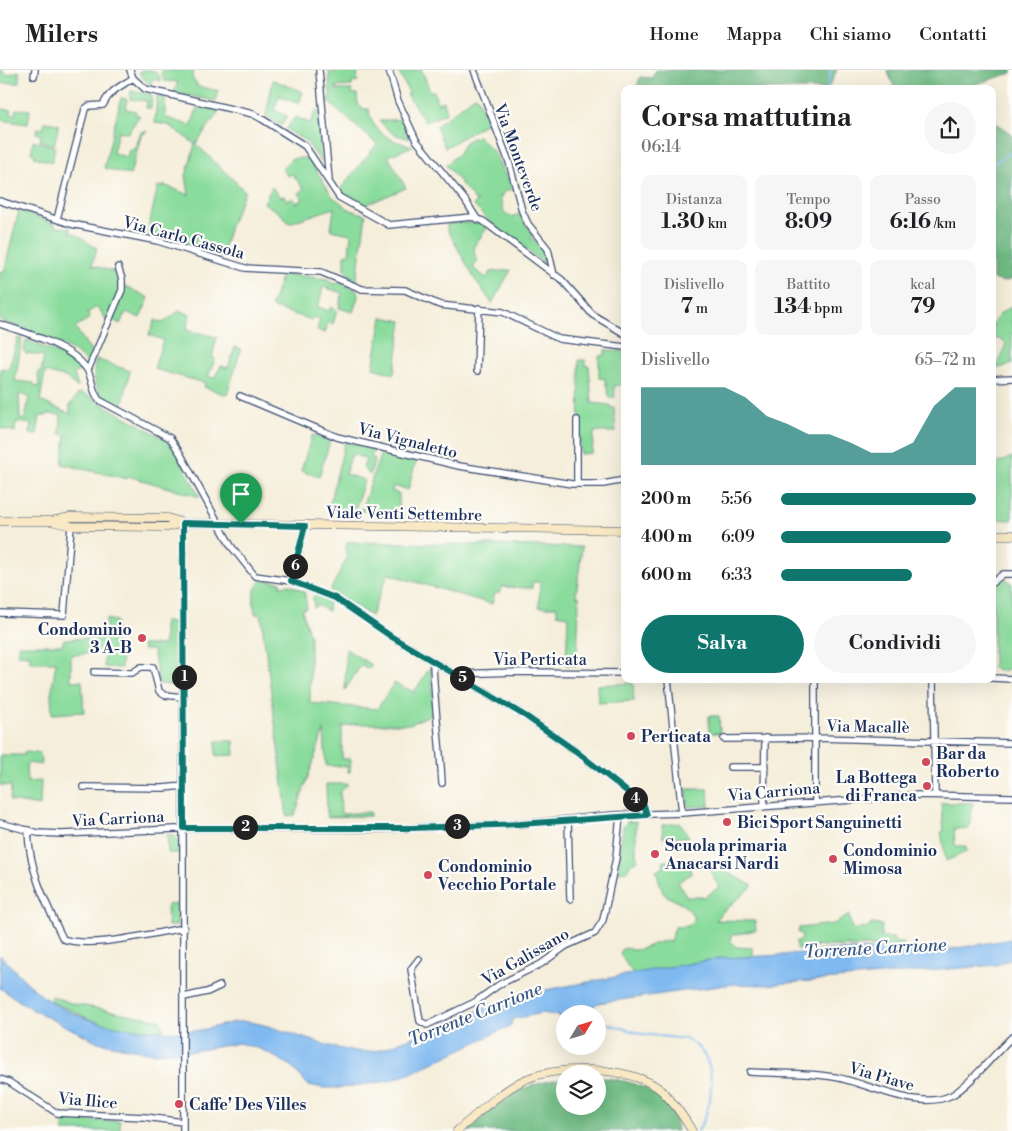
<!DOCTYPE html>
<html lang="it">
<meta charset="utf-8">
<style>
:root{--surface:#fff;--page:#f6f6f6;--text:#202124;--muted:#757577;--line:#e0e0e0;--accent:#0f766e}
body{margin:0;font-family:"Libre Bodoni",serif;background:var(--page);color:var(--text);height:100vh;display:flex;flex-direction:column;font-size:19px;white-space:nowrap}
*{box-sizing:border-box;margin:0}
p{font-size:16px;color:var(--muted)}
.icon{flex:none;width:28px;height:28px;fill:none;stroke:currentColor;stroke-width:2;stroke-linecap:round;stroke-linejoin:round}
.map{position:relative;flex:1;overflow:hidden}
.sheet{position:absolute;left:621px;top:15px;width:375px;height:598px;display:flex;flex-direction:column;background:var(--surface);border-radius:10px;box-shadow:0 5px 20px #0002}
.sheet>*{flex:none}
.needle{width:32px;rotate:52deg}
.controls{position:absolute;left:556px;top:935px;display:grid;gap:10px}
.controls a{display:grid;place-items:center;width:50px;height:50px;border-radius:50%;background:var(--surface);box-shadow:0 5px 20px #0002;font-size:25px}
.pin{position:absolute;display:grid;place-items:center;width:42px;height:42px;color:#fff;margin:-51px -21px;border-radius:50% 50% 50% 0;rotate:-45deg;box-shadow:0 0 5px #0007}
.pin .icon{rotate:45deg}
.km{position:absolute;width:25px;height:25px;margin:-12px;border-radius:50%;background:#222;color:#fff;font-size:14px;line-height:25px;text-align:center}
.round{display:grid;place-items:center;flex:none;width:52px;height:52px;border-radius:26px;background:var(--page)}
.head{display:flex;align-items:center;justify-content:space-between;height:85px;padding:0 20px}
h1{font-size:28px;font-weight:700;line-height:38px}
.stats{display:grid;grid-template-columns:repeat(3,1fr);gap:8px;height:85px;padding:5px 20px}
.stats div{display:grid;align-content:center;border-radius:10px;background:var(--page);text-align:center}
.stats b{font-size:21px;font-weight:700}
.stats small{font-size:14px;font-weight:400}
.stats p{font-size:14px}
.chart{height:140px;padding:10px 20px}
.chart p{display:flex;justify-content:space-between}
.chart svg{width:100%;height:90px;margin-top:5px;fill:var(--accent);opacity:.7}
.button{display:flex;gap:10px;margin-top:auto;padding:10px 20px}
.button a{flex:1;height:58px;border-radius:30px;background:var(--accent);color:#fff;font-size:20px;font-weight:700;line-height:58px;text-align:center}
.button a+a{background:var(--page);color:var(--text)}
ul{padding:0 20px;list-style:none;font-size:16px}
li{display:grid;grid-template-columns:80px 60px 1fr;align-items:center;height:38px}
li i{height:12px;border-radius:6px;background:var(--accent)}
header{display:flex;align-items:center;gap:30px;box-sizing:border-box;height:70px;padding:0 25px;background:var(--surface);border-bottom:1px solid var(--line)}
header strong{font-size:24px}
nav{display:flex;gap:28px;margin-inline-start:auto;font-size:18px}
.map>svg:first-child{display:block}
</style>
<header>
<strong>Milers</strong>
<nav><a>Home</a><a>Mappa</a><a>Chi siamo</a><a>Contatti</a></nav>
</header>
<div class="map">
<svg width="1012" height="1061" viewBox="0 0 1012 1061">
<rect width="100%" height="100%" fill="#fdfcf7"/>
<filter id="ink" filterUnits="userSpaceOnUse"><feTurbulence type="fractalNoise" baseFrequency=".02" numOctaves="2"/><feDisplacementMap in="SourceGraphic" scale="10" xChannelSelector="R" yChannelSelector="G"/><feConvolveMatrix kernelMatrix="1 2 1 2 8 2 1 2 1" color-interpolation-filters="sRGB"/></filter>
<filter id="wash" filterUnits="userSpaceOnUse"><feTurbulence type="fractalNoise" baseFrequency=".0096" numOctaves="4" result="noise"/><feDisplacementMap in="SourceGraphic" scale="20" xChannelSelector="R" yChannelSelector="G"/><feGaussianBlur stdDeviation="1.12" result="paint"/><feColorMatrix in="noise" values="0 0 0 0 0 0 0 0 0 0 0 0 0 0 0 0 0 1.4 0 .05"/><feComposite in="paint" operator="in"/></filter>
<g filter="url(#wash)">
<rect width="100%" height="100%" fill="#f5eeda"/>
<path fill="#8adc9c" stroke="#52867d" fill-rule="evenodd" d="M0,0H3L7,5L19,1V13H2L0,20Z
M142,0C154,0 157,0 161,11L152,9L151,17L139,3Z
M163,0H194L192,9L197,13L196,16L219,21L216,31L174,23L178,12L164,11L161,3Z
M336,0H358L357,12H352V16L336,17V20H352V24H357L358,34L363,39H369C370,61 393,73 413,76L388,86L406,118L363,136L338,122L377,74L326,30L330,28L329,2L335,3Z
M422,0L430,21H434L437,33L444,31L447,43L425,52L407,24H410L398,1Z
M273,10L303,22L299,34L279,26L274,40L287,46L281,56L266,46Z
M131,21L152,25L151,38H146L147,31L130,29Z
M476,25L488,52L445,78L436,56Z
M157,26L165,28V47L191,56L198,36L219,41L196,74L245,121L230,156L221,187L179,171L147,164L158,116L163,117L164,115L189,125L186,106L195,74L168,55L155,53Z
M121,28L127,29L126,39L136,41L135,45H140L128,63L118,61L113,83L127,87L129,80L135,78L141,62L147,61L141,66L130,105L104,98Z
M0,39L11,40V44L15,45L16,39L30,40L28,54L0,50Z
M316,40L319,41L321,92L307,72L286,59L295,47L310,53Z
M402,49L410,69L393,64L379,51Z
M45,52L59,54L54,75L40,71L41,65L36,63L37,58L43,59Z
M478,66L494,82L507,109L510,108L512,119L504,122L500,128L504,142L511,147L519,144L533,165L531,168C539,175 547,181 544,193L491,153L473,135L478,131L476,132L446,95L459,83L466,71Z
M33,71L55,77L52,92L34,87L35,84L31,83Z
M302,88L309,89L332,126L350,140L366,145L356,214L345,200V185L349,184L351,164L331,160L334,138L289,153L281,144L264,133L272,117L280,127L284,126L288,131L293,128L297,133L303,129L299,123L304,119L292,104L288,106L282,99L291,89Z
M19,140L55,154V157L71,158L70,162C84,166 85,173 97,178L92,195L114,202L119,207L118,226L107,251L99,239L95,238L87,243L90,248L75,257L92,283L88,294C70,273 26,261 0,250V201L4,202Z
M457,153H480L487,158L474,176L475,186L478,190L473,198L486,208L491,202L511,200L492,233L474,208L447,159V155Z
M282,204L328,209L333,214L340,213L357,220L358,227L353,242L339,238L342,223L323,217L318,237L329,241L331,237L337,240L333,254L328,253L325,263L317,260L320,250L314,247L312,250L271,237Z
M125,216L149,228L140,248L126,242L120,254L113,250Z
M1009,238H1012V294L996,299L1006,274L1001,269H993V253L1002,242Z
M179,241L190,244L186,260L217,267L212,287L215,289L208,307L214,308L221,296L228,298L235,277L241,279L227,325L204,317L205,313L154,299L163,270L149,265L155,250L163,253Z
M382,247L402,251L394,304L373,298Z
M18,268L22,269L15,311L34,313V316L39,317L38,302H41L44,286L28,283L27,285L24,282L26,270L72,289L82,300L74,303L78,318L67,308L45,302L40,331L70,344V335L79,323L84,324L165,369L174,377L200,427L128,406L127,409L62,394L66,365L60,364L61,345L47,344V346H40L37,365L30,364L31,354L16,352L15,362L0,358V299L9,298ZM19,324L29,327L25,350L20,349Z
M605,280L625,281V314L614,316L615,327L609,328L605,309L599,308V286L605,285Z
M96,289L130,301L122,337C98,331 90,313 96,289Z
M579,290H585L586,296H589L592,333L610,335L611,338H614L616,362H594L592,383L580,384Z
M312,365L330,371L319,407L301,401Z
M345,372L374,378L371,387L375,389L370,405L363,398L366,389L352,384L345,404L364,410L355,440L328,441Z
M382,380L417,388L408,420L393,416L392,421L399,424V441H361Z
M1012,387V450L996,449L993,393L1000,392Z
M347,472L582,477L576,526H579L577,596L566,595L568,546L557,544V537H539L540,512H532V518L501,517L500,523H495L492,534L388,504L371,546L330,521L348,486L345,484Z
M1003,506L1012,514V598L1002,601L993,598V518Z
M263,510L281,512L280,516L290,515L304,521L307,537L302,540L310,567V633L377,639L394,613L414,622L431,596L434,643L410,654H355L342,657V689H351L350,702H348L347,696H326L324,660L295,745L287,746L261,544H255C253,531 251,519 263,510Z
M317,524L329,528L328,541L317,535L314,538L313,527Z
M106,549L116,551V583L122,584L121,598L104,597V582L71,585V611H82L84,642L52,644L51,625L56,592H30V585L18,584V575H62L64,569L101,568L106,562Z
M164,552L178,553L179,616L159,614L153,580H143L142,575H164Z
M346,579L371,595L369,599L361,595L345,620Z
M633,613L634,631L598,633L597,615Z
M709,646H719L720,663H709Z
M216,671H234L235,685L216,686Z
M24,682L40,683L42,695L28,693L26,697L27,712L41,711L40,736L10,731L11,716L0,715V685H24Z
M326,714H348L340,722L341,744L370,742V746L327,747Z
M687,719H708L709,736L688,737Z
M941,733H973L969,758L954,759L955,776H966V782L946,791L941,762L944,761Z
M636,751V784L638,790L630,794L627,801L618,802L623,756L627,752Z
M680,753L689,767L663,768L662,755Z
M167,765H173L178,769V783H168Z
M689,790L691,804L678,812L687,827H705L719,817L710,801L717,797L753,816L720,844L716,850L755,851L756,860L732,865L730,870L736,877L753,878V887L721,888L633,904L620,884L622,879C628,877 629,880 634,880C647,879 657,870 670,871L675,857L688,856L694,850C691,834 674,832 663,823L656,801L664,797L663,791Z
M177,834V856H168L167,835Z
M849,845L852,859L870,857L871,854L882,855L881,867L893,868L895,873L903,872L902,876H821L797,879L796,871H801L802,864L798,863L799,858L834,854Z
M51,926L74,934L160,950L164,960L117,958L92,950L50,931Z
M63,1050L120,1051V1061H63Z"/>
<path fill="#6fbc84" stroke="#457671" d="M656,0H837L828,19H636L640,7L652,8Z
M887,0H1012V3L975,14L971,19H895Z
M992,51L1012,64V209L1004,212L993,209Z
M565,1008V1036H598V1008C630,1008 675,1023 677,1061H468C505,1028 514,1016 565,1008Z"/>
<path fill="#7fb9f0" stroke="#4d74a7" d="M1012,869V889L996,895L765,915L734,914L598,933L591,938L590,944H565V947L542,943L513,949L510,956L409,1004L388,1011L340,1018H324L308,1015L290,995L260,979L239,973L194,981L152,983L98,972L33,940L0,918V885C13,898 26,913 41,925C82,956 140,963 190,961C210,961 230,949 250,952C288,958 347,991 383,979L514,926L652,900L721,888L784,885L825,880L951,879Z"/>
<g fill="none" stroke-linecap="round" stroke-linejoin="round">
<path stroke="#7fb9f0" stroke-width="2" d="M828,19L831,0
M992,94L1012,82
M598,951L642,964L686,969C721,986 714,1033 698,1061"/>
</g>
</g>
<g filter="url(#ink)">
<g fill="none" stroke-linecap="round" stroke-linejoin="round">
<defs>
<path id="minor" d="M130,0L133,8L145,19L253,44L262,49L305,76L339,127L389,155L472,147L483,151L562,210L593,245L625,264
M319,0L329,110
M389,0L398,31L416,70L465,130L477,149
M474,0L509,92L522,141L528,154L548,179L554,205
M34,6L35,0
M0,131L71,154L158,171L245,198L321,202L362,219L405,220L440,235L503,242L559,269L625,277
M57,149L85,39L89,36L103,35C110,20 120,17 133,8
M0,254C26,263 70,275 86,298C93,307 91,320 99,330L170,368L180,383L231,476L255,506L291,511L335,528L392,567L527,647L577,682L644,735L647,745
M88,300L122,220V209L118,197
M477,301L479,238
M992,309L1012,308
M240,326L337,367L459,396L572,414H603L625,410
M577,414V350
M291,511L305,456
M992,513L1003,504H1012
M0,543L64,545L71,456
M433,592C434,632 440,672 442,713
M94,602L132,603L141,597H153L159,621L164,625L184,627
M455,604L519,602L625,603
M992,608L1012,609
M668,609L682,743
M933,609L935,725
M724,669L815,668L1012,673
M730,697H765
M83,717L163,718L184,716
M815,731V609
M764,737L765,668
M568,751L570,829
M0,753L38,763L62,764L198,758L379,759L520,754L614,745L682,743L918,725L1012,727
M28,760C29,801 46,833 63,869C91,879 153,863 184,858
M419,889L411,899L420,951L427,955L475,932L500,914L541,894L566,876L595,863L603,850L616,788L620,745
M184,927L207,922L220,916
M750,1002C777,1004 807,1002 834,1007C870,1013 917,1042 952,1025C970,1015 996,982 1012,967
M0,1009L9,1012L57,1043L145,1047L183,1052
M183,1061V453"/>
<path id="secondary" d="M0,451H51L71,456L158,457H168L183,453
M51,451L70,447L168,448L183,453L625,460
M992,465H1012
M457,1061C477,1044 498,1024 520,1012C553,994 634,995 662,1021C674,1033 684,1047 692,1061"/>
</defs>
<use href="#minor" stroke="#3c4c71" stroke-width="8"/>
<use href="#secondary" stroke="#3c4c71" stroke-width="9"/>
<use href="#minor" stroke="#fff" stroke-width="5.5"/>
<use href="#secondary" stroke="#f8e8c3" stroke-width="8"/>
</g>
</g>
<g fill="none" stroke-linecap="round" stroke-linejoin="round" filter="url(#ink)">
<defs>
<path id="route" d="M183,453L305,456L291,511L335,528L392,567L527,647L577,682L644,735L647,745L520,754L412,758H184Z"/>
</defs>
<use href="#route" stroke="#fff" stroke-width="10"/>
<use href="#route" stroke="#0f766e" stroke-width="6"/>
</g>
<g fill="#d1495b" stroke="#fdfcf7" stroke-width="2">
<circle cx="142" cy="568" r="5"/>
<circle cx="631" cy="666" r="5"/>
<circle cx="926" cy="692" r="5"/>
<circle cx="927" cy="716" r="5"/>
<circle cx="727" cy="752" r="5"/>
<circle cx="655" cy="784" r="5"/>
<circle cx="833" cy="789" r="5"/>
<circle cx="428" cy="805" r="5"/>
<circle cx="179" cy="1034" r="5"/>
</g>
<g text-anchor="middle" stroke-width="4.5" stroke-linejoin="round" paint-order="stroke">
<g font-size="16" fill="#1b2f5e" stroke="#fdfcf7">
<text transform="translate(519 87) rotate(70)" y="6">Via Monteverde</text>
<text transform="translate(184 167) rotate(15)" y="6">Via Carlo Cassola</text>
<text transform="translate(408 370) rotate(14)" y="6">Via Vignaletto</text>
<text transform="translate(404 443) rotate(1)" y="6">Viale Venti Settembre</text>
<text x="540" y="595">Via Perticata</text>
<text transform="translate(868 656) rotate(1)" y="6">Via Macallè</text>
<text transform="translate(774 721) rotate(-5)" y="6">Via Carriona</text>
<text transform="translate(118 748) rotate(-3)" y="6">Via Carriona</text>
<text transform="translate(525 886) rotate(-30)" y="6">Via Galissano</text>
<text transform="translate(882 1006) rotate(16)" y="6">Via Piave</text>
<text transform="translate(88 1030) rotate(5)" y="6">Via Ilice</text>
</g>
<g font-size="16" font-weight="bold" fill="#1b2f5e" stroke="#fdfcf7" text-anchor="start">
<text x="132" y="565" text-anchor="end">Condominio<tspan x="132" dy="18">3 A-B</tspan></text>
<text x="641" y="672">Perticata</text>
<text x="936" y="689">Bar da<tspan x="936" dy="18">Roberto</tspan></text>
<text x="917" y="713" text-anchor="end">La Bottega<tspan x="917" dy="18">di Franca</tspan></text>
<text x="737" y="758">Bici Sport Sanguinetti</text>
<text x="665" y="781">Scuola primaria<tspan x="665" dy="18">Anacarsi Nardi</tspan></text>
<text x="843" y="786">Condominio<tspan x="843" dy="18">Mimosa</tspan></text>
<text x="438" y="802">Condominio<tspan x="438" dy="18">Vecchio Portale</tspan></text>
<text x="189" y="1040">Caffe' Des Villes</text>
</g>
<g font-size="18" font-style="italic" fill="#39588a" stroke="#fdfcf7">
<text transform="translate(875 878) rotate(-3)" y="6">Torrente Carrione</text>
<text transform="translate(475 944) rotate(-22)" y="6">Torrente Carrione</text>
</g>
</g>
</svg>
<div class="controls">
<a><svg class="needle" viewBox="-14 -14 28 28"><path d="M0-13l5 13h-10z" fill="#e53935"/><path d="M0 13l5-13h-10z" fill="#757577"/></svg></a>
<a><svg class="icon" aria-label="layers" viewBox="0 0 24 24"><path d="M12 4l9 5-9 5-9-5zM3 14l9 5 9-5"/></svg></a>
</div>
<div class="pin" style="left:241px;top:454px;background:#1e9e55"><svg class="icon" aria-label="arrive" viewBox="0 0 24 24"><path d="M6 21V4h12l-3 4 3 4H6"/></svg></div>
<b class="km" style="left:184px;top:607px">1</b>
<b class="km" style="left:245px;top:757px">2</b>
<b class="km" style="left:457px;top:756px">3</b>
<b class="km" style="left:635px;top:729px">4</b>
<b class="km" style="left:462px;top:608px">5</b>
<b class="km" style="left:295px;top:496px">6</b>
<section class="sheet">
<div class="head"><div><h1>Corsa mattutina</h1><p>06:14</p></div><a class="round"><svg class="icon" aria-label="share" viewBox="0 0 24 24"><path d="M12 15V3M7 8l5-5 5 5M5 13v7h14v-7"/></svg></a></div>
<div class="stats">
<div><p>Distanza</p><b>1.30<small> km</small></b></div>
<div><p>Tempo</p><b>8:09</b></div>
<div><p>Passo</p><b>6:16<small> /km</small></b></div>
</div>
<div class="stats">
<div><p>Dislivello</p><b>7<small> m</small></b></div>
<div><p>Battito</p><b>134<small> bpm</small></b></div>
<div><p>kcal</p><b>79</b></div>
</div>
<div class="chart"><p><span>Dislivello</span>65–72 m</p>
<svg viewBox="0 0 160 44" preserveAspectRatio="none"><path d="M0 44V6L10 6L20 6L30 6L40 6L50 11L60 20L70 24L80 29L90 29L100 33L110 38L120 38L130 33L140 15L150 6L160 6V44z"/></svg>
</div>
<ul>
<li><b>200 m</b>5:56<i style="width:100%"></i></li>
<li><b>400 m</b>6:09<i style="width:87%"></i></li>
<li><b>600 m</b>6:33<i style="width:67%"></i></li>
</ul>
<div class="button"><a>Salva</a><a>Condividi</a></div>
</section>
</div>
